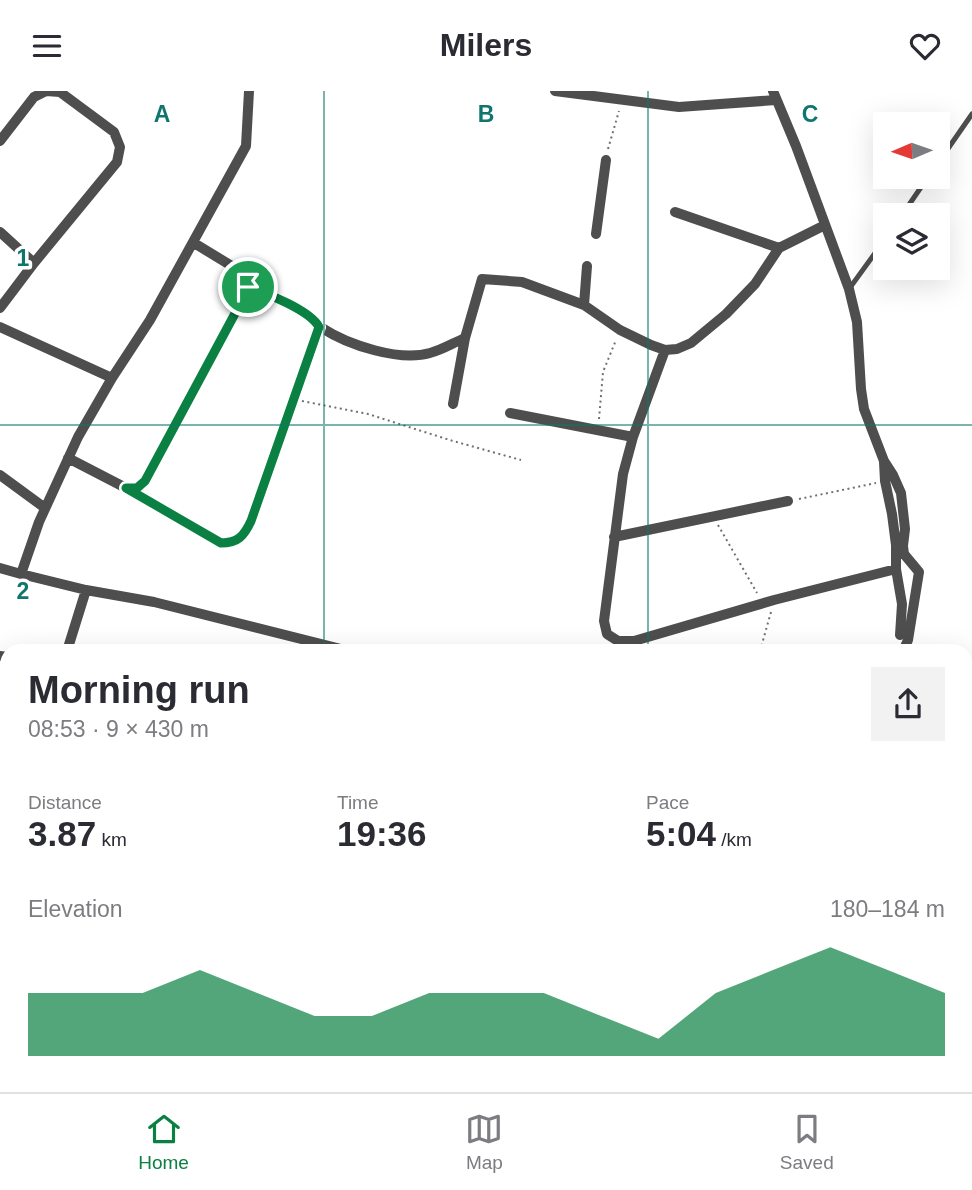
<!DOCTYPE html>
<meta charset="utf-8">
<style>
:root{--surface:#fff;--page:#f2f2f3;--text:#2b2b33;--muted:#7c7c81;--line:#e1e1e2;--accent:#0b8043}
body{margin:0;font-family:Helvetica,sans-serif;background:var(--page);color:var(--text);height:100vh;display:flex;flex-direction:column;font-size:26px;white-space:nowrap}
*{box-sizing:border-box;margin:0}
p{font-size:23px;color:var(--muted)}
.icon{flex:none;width:38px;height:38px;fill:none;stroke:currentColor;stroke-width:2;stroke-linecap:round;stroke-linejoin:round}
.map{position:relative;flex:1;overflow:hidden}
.panel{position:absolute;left:0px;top:553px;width:973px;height:448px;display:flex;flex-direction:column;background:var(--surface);border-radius:21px 21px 0 0;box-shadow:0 7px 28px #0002}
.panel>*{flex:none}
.needle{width:46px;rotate:268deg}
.fabs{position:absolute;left:873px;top:21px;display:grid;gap:14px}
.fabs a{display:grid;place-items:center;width:77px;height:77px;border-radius:0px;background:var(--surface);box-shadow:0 7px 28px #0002;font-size:35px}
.pin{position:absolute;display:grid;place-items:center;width:60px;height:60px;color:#fff;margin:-30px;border:4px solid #fff;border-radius:50%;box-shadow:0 2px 7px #0007}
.round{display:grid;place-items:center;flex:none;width:74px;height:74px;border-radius:0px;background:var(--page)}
.head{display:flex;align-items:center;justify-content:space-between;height:119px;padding:0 28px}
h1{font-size:38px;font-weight:600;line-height:52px}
.figures{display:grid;grid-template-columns:repeat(3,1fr);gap:10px;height:119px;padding:7px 28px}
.figures div{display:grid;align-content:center}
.figures b{font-size:35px;font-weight:600}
.figures small{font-size:19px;font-weight:400}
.figures p{font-size:19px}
.chart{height:196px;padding:14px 28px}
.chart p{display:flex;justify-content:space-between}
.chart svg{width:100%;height:126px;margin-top:7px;fill:var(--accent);opacity:.7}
header{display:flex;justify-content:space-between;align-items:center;height:91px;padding:0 28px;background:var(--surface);font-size:32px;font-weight:600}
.menu{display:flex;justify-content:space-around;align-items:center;height:98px;border-top:2px solid var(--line);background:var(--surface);font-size:19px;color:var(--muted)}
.menu a{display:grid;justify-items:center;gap:4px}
.menu .selected{color:var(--accent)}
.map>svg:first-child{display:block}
</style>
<header><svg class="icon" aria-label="menu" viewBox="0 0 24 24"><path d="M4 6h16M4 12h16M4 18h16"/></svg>Milers<svg class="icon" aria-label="heart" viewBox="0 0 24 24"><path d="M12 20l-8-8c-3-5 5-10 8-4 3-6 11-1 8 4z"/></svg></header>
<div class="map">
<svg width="972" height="1001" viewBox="0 0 972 1001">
<rect width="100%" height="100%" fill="#fff"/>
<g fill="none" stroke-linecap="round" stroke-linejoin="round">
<path stroke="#707070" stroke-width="2" stroke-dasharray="2 3.5" stroke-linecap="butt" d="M608,58L619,20
M302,310L368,323L453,350L521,369
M599,328L603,281L616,249
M799,408L876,392
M718,434L757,502
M760,560L771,521
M765,994L775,1001"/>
<path stroke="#4e4e4e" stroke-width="5" d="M938,72L972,23
M902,124L928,86
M849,198L886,147"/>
<path stroke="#4e4e4e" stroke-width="10" d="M555,0L679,16L776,9
M773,0L796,55L849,198L857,231L861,298L864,318L884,370L893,384L901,402L905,438L903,455L904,463L919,481L908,549L903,560
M0,50L34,6L46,0L60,1L114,41L120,56L117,71L34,172L0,217
M675,121L779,157
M0,141L34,172
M596,143L606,69
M248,196C270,203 291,213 311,226C316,229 317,234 322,237C348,254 400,271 430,262C442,259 453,252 465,247
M584,214L587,175
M0,236L112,287
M665,259L633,346L623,383L604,530L607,543L618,550H634L774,509L896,478
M453,313L465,247L482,188L522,191L584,214L620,239L651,254L665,259L677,258L691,252L726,223L755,193L779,157L825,134
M510,322L633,346
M68,367L126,397H137L147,387L246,202C248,193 247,187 240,180L194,152
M884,371L885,390L892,423L896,454V478L902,513L900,544
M0,384L45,417
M127,398L221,452C238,452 244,445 251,430L319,235
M614,446L788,410
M0,477L21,483L86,499L154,511L349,560
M21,483L39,431L78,346L112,287L150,229L246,55L249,0
M67,560L86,499
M0,565L7,566
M966,703L972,705
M0,723L7,724
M7,816L5,833L7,837
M966,886L972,878
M0,989H7
M74,994V1001
M183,1001L184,994
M884,1001L888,994"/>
</g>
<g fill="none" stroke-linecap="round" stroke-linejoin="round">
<defs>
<path id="route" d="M248,196C266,202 310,219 319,236L251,430C244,445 238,452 221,452L126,397H137L145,390L246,202Z"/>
</defs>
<use href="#route" stroke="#fff" stroke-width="14"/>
<use href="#route" stroke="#0b8043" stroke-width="9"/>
</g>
<path fill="none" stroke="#0f766e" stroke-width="2" stroke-opacity="0.55" d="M324,0V560M648,0V560M0,334H972M0,667H7M966,667H972M324,994V1001M648,994V1001"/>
<g font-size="23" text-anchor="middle" font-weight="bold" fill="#0f766e" stroke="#fff" stroke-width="7" stroke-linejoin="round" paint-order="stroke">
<text x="162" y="31">A</text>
<text x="486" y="31">B</text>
<text x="810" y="31">C</text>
<text x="23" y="175">1</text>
<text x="23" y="508">2</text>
</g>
</svg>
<div class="fabs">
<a><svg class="needle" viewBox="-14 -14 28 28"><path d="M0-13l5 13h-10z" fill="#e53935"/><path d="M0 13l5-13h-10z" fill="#7c7c81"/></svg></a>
<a><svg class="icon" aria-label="layers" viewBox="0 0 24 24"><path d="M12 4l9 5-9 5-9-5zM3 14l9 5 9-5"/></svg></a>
</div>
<div class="pin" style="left:248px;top:196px;background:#1e9e55"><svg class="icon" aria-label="arrive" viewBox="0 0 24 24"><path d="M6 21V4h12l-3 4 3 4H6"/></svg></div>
<section class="panel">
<div class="head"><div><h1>Morning run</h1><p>08:53 · 9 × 430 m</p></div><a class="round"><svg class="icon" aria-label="share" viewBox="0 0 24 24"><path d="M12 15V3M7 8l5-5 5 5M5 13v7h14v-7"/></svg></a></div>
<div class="figures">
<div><p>Distance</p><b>3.87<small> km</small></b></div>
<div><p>Time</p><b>19:36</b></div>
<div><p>Pace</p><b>5:04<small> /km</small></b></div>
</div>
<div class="chart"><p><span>Elevation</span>180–184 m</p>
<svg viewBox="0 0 160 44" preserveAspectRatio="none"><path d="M0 44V22L10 22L20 22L30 14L40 22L50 30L60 30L70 22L80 22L90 22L100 30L110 38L120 22L130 14L140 6L150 14L160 22V44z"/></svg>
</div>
</section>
</div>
<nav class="menu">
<a class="selected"><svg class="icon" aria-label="home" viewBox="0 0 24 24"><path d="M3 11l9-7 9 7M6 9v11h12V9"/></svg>Home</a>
<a><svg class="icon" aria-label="map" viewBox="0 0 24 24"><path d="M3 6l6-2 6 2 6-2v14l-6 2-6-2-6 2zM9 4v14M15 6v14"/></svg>Map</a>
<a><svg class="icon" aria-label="saved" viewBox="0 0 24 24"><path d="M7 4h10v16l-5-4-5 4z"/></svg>Saved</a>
</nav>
